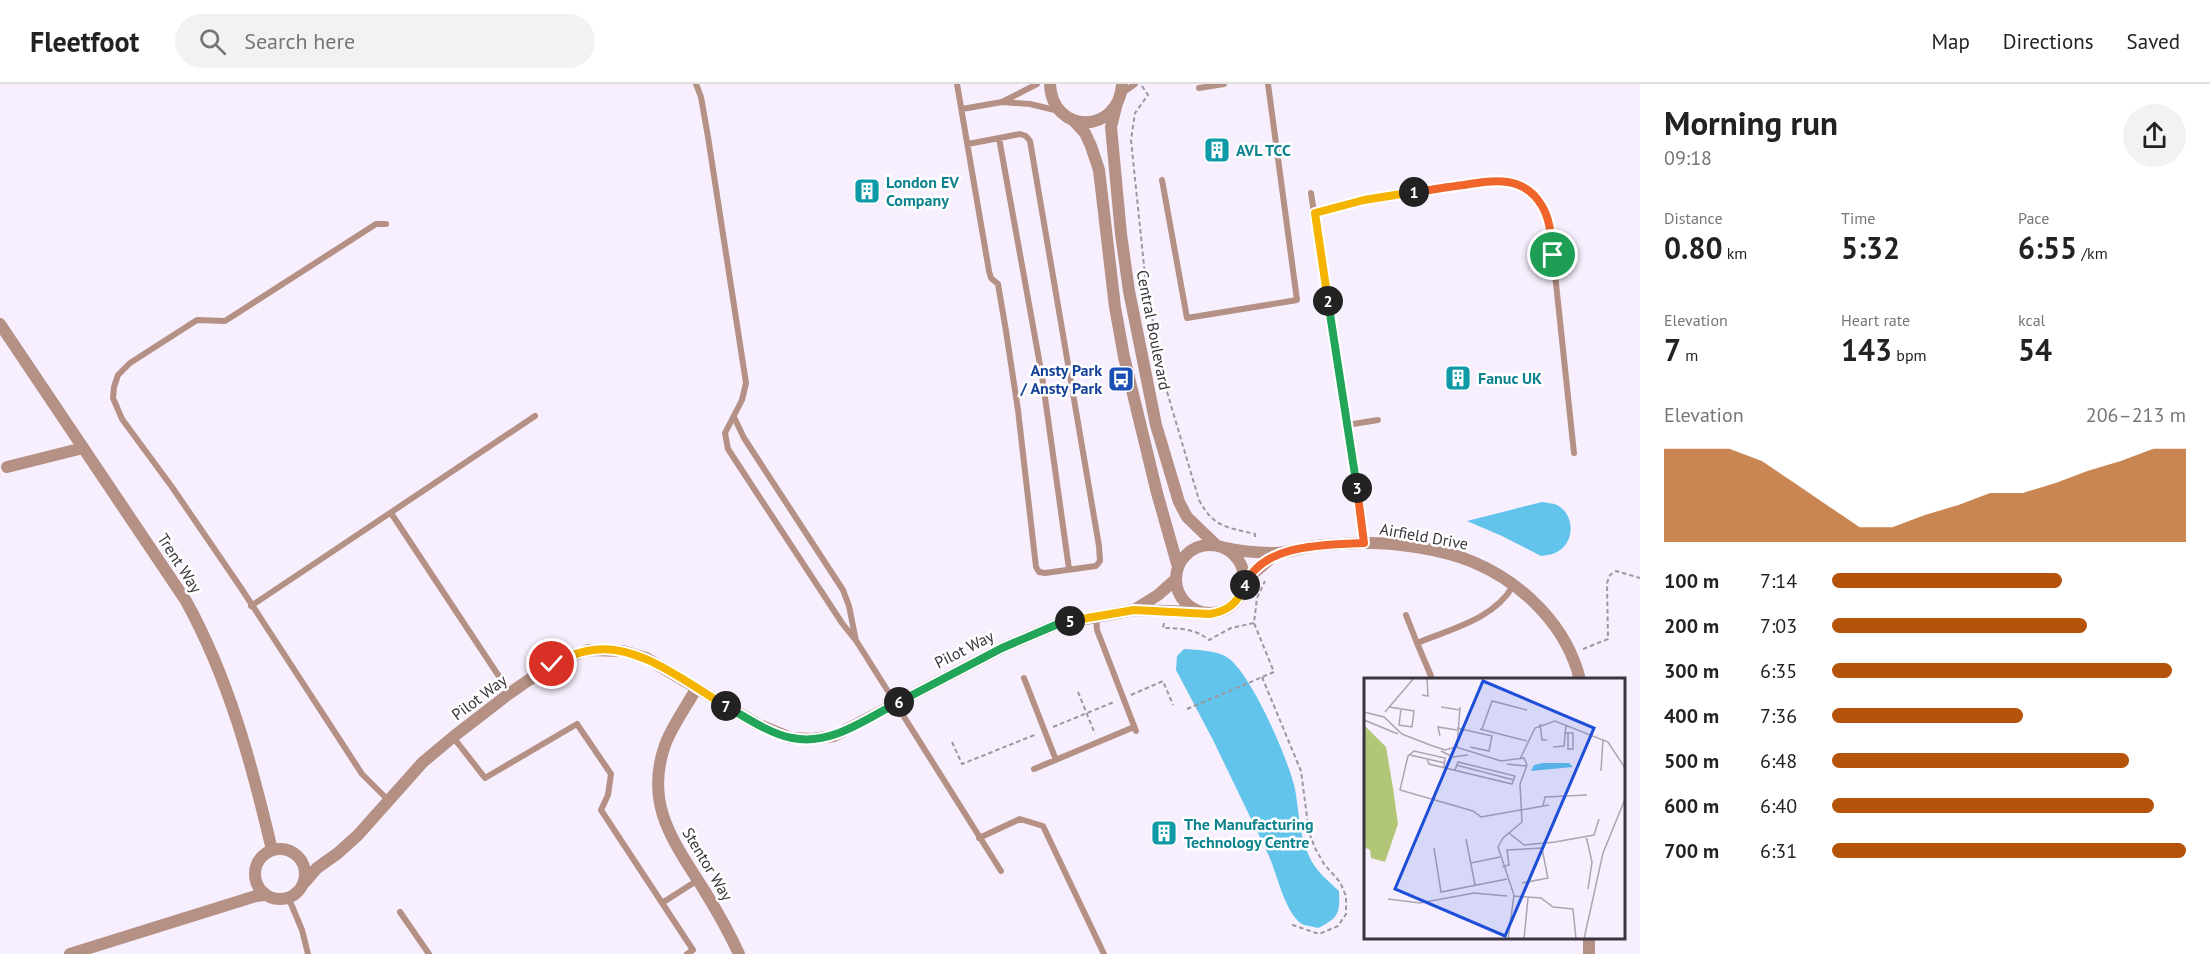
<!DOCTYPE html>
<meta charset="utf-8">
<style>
:root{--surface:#fff;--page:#f2f2f2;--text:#222;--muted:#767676;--line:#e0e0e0;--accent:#b45309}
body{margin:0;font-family:"PT Sans",sans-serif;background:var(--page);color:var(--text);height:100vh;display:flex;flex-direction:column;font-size:22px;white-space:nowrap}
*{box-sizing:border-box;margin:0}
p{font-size:20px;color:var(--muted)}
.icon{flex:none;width:33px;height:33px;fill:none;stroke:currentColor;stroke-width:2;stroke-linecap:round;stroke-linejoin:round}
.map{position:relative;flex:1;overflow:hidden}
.sheet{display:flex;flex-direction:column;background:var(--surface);width:570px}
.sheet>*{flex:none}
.pin{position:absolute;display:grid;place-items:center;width:51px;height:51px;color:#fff;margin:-26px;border:3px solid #fff;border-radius:50%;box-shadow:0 2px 6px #0007}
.km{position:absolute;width:30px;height:30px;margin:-15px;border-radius:50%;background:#222;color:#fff;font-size:16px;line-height:30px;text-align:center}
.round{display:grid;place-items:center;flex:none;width:63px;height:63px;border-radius:32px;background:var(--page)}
.head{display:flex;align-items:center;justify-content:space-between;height:102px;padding:0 24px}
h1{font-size:33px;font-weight:700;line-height:45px}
.figures{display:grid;grid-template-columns:repeat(3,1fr);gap:9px;height:102px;padding:6px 24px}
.figures div{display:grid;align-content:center}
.figures b{font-size:30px;font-weight:700}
.figures small{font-size:16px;font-weight:400}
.figures p{font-size:16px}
.chart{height:168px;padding:12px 24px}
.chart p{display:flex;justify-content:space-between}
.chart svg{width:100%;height:108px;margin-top:6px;fill:var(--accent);opacity:.7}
ul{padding:0 24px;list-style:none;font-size:20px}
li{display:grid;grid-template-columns:96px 72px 1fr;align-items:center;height:45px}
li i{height:15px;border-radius:8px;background:var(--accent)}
header{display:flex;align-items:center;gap:36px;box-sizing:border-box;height:84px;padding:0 30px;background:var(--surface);border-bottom:2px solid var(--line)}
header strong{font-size:28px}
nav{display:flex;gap:33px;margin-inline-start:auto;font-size:21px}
.search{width:420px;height:54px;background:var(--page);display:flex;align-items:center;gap:15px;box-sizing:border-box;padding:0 21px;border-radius:33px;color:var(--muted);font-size:22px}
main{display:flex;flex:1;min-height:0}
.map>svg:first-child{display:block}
</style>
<header>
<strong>Fleetfoot</strong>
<div class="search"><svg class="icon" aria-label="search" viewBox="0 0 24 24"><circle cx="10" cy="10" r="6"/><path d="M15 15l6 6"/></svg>Search here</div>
<nav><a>Map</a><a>Directions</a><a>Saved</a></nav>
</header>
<main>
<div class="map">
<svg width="1640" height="870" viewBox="0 0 1640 870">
<rect width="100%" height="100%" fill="#f8effe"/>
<path fill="#63c4eb" d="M1542,418C1546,419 1553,419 1557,421C1576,431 1575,461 1555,469C1551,471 1545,471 1541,472L1502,452L1467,437Z
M1184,565C1197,566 1213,566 1225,572C1250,585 1289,677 1295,705C1299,726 1299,752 1309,772C1315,786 1327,796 1339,807C1340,829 1339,834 1318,844C1314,843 1309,842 1304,841C1285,832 1277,788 1268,770L1213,656L1176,586L1177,572Z"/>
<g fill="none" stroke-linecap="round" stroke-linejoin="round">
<path stroke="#9d96a2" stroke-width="2" stroke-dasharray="4.5 3" stroke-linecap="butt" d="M1142,2L1148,11L1135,29L1131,56L1146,201L1165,301L1199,416C1214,444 1227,443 1255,450V455
M1164,539L1163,544C1179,544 1196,545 1209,556L1231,544L1254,539L1257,514L1265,497
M1583,565L1608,555L1607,499L1610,491L1616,487L1640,494
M1262,593L1301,687L1309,748L1315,764L1324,780L1340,798L1346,812V830L1338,842L1319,850L1290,840
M1078,608L1095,650
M1131,611L1163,597L1173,621
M1187,625L1274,588L1254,539
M1053,643L1114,618
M952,658L962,680L1037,650"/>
<path stroke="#b59085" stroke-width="6" d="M696,0L701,13L708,53L746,299L742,316L725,349L728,365L842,539L857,558L1001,787
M957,0L989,187L991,194L998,200L1006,247L1018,326L1036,483L1039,488L1045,489L1096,482L1100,477L1099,462L1030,57L1026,52L1020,50L968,60
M1037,0L1002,18L1030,20L1059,27
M1199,4L1224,0
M1121,10L1135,0
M962,25L1002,18
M999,54L1042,292L1069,485
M1162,96L1187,234L1297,216L1268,0
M1311,109L1364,459
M1315,129L1363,116L1494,96C1528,100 1539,111 1550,143L1574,369
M386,140H376L225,237L197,236L130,279L118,291L114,303L113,314L122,335L172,403L241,504L362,690L388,716
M734,333L744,354L843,506L849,522L856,557
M1347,341L1378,336
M391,429L510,609
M251,522L535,332
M1406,531L1417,559
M1096,533L1097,546L1136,647
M1431,592L1417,559C1451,545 1494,535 1513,502
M1024,594L1056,676
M453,653L485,694L577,640L611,690L608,711L601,726L693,866L687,870
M1034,685L1134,643
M979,754L1020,735L1043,742L1104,870
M289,815L302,846L308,870
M662,819L698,796
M400,828L429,870"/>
<path stroke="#b59085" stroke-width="12" d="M1050,0C1052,51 1119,51 1122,0
M1117,19L1111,43L1121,150L1129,207L1156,341L1179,418L1187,433L1216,461
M1073,36L1085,49L1091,62L1099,86L1115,223L1124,273L1157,409L1178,483
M0,240L186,517C229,595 252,681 272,766
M7,383L83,364
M1176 495a34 34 0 1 1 68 0a34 34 0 1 1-68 0Z
M1221,463C1239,467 1257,469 1275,469C1289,469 1302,463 1316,462C1331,460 1346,460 1361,459C1394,458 1443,465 1473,478C1523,499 1567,542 1580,596
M1245,502L1248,494L1277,469
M1134,526L1158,511L1176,495
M696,605C686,623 672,642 665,661C644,721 674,758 704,806C717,827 729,848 739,870
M255 790a25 25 0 1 1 50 0a25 25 0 1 1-50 0Z
M305,798L317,784L338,769L358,751L423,678L453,653L510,609L552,580L588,566L623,567L646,574L757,640L791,654L812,655L834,652L1002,564L1058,540L1134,526L1201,528
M1589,854V870
M70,870L256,812L265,811"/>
</g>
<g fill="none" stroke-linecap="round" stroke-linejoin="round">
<defs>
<path id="split-1" d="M1414,108C1431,106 1447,103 1464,101C1494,96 1524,91 1542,122C1551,137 1551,155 1553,171"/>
<path id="split-2" d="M1328,217L1315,129L1364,116L1414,108"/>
<path id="split-3" d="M1328,217L1357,404"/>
<path id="split-4" d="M1245,501C1263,459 1326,461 1364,459L1357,404"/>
<path id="split-5" d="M1070,537L1134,526L1210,530C1229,527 1238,518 1245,501"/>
<path id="split-6" d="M899,618L1002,564L1058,540L1070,537"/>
<path id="split-7" d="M726,622C745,633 770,650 792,654C831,662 866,635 899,618"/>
<path id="split-8" d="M552,580C563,575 575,569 587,567C636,556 686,599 726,622"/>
</defs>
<use href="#split-1" stroke="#fff" stroke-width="12"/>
<use href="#split-2" stroke="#fff" stroke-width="12"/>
<use href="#split-3" stroke="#fff" stroke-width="12"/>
<use href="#split-4" stroke="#fff" stroke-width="12"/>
<use href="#split-5" stroke="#fff" stroke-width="12"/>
<use href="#split-6" stroke="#fff" stroke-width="12"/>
<use href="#split-7" stroke="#fff" stroke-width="12"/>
<use href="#split-8" stroke="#fff" stroke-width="12"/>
<use href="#split-1" stroke="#f0652b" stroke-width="8"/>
<use href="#split-2" stroke="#f5b400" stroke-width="8"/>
<use href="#split-3" stroke="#22a559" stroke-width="8"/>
<use href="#split-4" stroke="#f0652b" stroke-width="8"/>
<use href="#split-5" stroke="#f5b400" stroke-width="8"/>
<use href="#split-6" stroke="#22a559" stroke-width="8"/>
<use href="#split-7" stroke="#22a559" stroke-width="8"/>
<use href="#split-8" stroke="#f5b400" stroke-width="8"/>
</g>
<defs>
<symbol id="building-square" viewBox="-11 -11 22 22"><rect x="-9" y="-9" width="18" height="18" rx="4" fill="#0f9aa8" stroke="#fff"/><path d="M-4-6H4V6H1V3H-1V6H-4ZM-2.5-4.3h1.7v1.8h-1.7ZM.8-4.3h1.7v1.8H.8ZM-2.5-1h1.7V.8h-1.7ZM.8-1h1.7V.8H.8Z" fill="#fff"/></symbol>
<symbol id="bus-square" viewBox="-11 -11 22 22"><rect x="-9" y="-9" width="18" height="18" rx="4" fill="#1a4fb4" stroke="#fff"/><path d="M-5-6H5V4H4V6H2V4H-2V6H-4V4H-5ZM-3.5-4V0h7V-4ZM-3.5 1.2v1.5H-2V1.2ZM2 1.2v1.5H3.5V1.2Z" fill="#fff"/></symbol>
</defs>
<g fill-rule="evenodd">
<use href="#building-square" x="1202" y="51" width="30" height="30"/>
<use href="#building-square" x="852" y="92" width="30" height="30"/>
<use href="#building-square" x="1443" y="279" width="30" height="30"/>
<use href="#bus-square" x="1106" y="280" width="30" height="30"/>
<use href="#building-square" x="1149" y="734" width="30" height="30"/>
</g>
<g text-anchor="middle" stroke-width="5" stroke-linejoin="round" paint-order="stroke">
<g font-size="16" font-weight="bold" fill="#0d838f" stroke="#fff" text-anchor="start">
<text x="1236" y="72">AVL TCC</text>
<text x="886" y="104">London EV<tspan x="886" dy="18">Company</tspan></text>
<text x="1478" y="300">Fanuc UK</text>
<text x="1184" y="746">The Manufacturing<tspan x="1184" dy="18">Technology Centre</tspan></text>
</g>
<g font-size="16" fill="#3a343d" stroke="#fff">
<text transform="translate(1154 246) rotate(79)" y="6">Central Boulevard</text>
<text transform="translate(1424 452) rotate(10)" y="6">Airfield Drive</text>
<text transform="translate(180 479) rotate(57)" y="6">Trent Way</text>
<text transform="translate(964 565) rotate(-27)" y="6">Pilot Way</text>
<text transform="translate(479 613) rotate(-37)" y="6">Pilot Way</text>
<text transform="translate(708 780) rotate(59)" y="6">Stentor Way</text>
</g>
<g font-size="16" font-weight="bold" fill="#164399" stroke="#fff" text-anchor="end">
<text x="1102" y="292">Ansty Park<tspan x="1102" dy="18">/ Ansty Park</tspan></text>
</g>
</g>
<g transform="translate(1364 594)">
<rect width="261" height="261" fill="#f8effe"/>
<path d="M0,47L22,69L29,110L34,146L21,184L7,180L6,172L0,169Z" fill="#b1c676"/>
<path d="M179,85H205L209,89L167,93L170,87Z" fill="#63c4eb"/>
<path fill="none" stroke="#aca4b1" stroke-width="1.5" d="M58,17L64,18L63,0M25,29L50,33L48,49L35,47L37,31M77,29L96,32M0,34L20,39L38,56L66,67L81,72L92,69L137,83L160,80L163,87M21,34L50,0M0,42L34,56M176,46L178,62H183M93,50L128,58L125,73L106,69M116,51L163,63M118,51L128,23L163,32M200,55H209V71H204V55M76,58L74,49L93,52M93,69L96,29M189,69L200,68L202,47M77,73L89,79L104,77M46,77L81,85M63,81L65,86L148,106L151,98L94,84L91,92M156,81L171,50L191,43L244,64L261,90M143,86L162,88M92,87L150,102M80,89L81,80L50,73L44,78L36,112L109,133L117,139L185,127M237,93L239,61M179,128L181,119L223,117M145,155L160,167L191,164L230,157L235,141M222,158L228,184L224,211M102,161L111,207M70,170L77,214L143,201M107,185L136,179M138,189L145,187L143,172L178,170L184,201M158,205L184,200M150,218L177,220L189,229L209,231L212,261M24,221L56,225L110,215L143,218M144,261L150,217L134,169L139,160L158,144L156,106L163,87M160,261L164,220M220,261L239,175L261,121"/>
<path fill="#1d4ed8" fill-opacity="0.15" stroke="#1d4ed8" stroke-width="3" d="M119,3L230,50L141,258L31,211Z"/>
<rect width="261" height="261" fill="none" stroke="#3a343d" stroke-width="3"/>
</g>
</svg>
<div class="pin" style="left:1553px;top:171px;background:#1e9e55"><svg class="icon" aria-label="arrive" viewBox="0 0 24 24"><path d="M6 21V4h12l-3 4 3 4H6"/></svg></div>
<div class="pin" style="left:552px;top:580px;background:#d93025"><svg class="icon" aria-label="check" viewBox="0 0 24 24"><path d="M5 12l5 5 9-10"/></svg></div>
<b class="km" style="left:1414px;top:108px">1</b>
<b class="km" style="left:1328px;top:217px">2</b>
<b class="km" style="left:1357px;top:404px">3</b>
<b class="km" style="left:1245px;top:501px">4</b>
<b class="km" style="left:1070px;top:537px">5</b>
<b class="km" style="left:899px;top:618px">6</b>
<b class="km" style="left:726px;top:622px">7</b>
</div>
<section class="sheet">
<div class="head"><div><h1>Morning run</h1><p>09:18</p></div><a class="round"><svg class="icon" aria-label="share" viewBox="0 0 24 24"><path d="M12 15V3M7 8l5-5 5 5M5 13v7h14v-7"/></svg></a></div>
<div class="figures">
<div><p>Distance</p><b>0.80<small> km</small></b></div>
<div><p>Time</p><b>5:32</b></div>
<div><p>Pace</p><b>6:55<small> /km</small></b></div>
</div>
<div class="figures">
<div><p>Elevation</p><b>7<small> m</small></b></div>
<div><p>Heart rate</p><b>143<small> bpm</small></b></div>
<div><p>kcal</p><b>54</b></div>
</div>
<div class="chart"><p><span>Elevation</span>206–213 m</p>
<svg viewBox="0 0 160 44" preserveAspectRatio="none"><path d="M0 44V6L10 6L20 6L30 11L40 20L50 29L60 38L70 38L80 33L90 29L100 24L110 24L120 20L130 15L140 11L150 6L160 6V44z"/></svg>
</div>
<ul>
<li><b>100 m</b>7:14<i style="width:65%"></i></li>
<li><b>200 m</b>7:03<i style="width:72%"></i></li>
<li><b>300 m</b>6:35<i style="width:96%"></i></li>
<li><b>400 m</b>7:36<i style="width:54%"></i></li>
<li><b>500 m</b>6:48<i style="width:84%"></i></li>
<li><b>600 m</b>6:40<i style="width:91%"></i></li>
<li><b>700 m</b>6:31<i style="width:100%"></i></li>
</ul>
</section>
</main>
